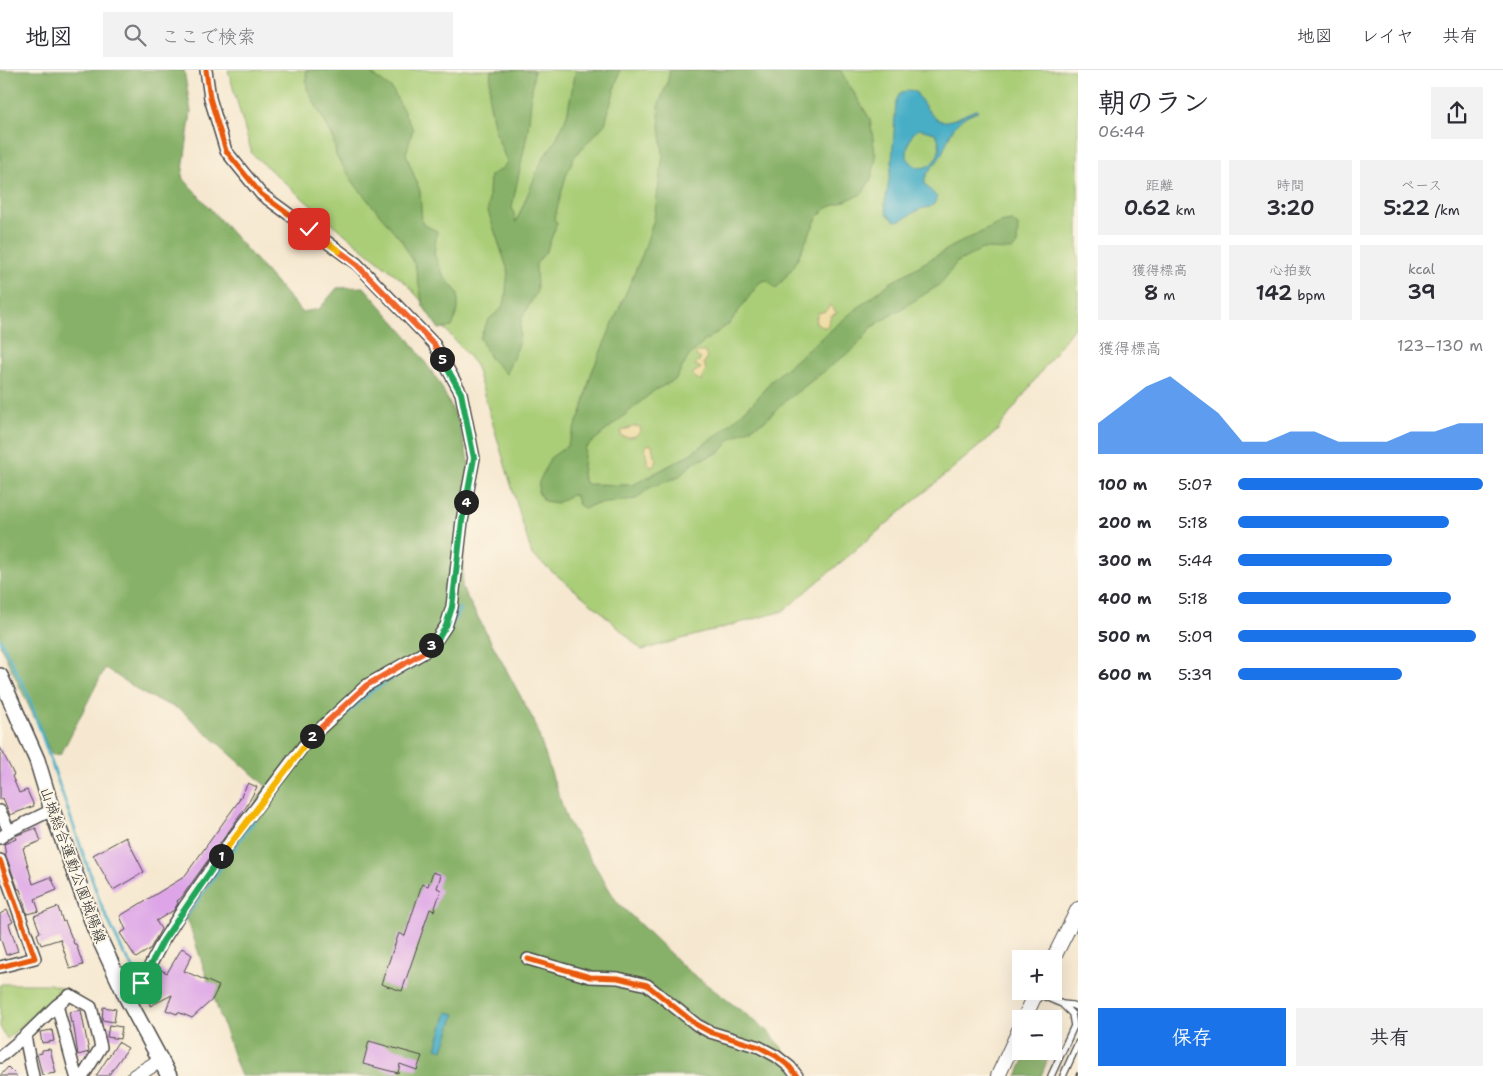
<!DOCTYPE html>
<html lang="ja">
<meta charset="utf-8">
<style>
:root{--surface:#fff;--page:#f2f2f3;--text:#2b2b33;--muted:#7c7c81;--line:#e1e1e2;--accent:#1a73e8}
body{margin:0;font-family:"Shantell Sans","Klee One",sans-serif;background:var(--page);color:var(--text);height:100vh;display:flex;flex-direction:column;font-size:19px;white-space:nowrap}
*{box-sizing:border-box;margin:0}
p{font-size:16px;color:var(--muted)}
.icon{flex:none;width:28px;height:28px;fill:none;stroke:currentColor;stroke-width:2;stroke-linecap:round;stroke-linejoin:round}
.map{position:relative;flex:1;overflow:hidden}
.details{display:flex;flex-direction:column;background:var(--surface);width:425px}
.details>*{flex:none}
.buttons{position:absolute;left:1012px;top:880px;display:grid;gap:10px}
.buttons a{display:grid;place-items:center;width:50px;height:50px;border-radius:0px;background:var(--surface);box-shadow:0 5px 20px #0002;font-size:25px}
.pin{position:absolute;display:grid;place-items:center;width:42px;height:42px;color:#fff;margin:-21px;border-radius:10px;box-shadow:0 2px 8px #0006}
.km{position:absolute;width:25px;height:25px;margin:-12px;border-radius:50%;background:#222;color:#fff;font-size:14px;line-height:25px;text-align:center}
.round{display:grid;place-items:center;flex:none;width:52px;height:52px;border-radius:0px;background:var(--page)}
.head{display:flex;align-items:center;justify-content:space-between;height:85px;padding:0 20px}
h1{font-size:28px;font-weight:600;line-height:38px}
.metrics{display:grid;grid-template-columns:repeat(3,1fr);gap:8px;height:85px;padding:5px 20px}
.metrics div{display:grid;align-content:center;border-radius:0px;background:var(--page);text-align:center}
.metrics b{font-size:21px;font-weight:600}
.metrics small{font-size:14px;font-weight:400}
.metrics p{font-size:14px}
.chart{height:140px;padding:10px 20px}
.chart p{display:flex;justify-content:space-between}
.chart svg{width:100%;height:90px;margin-top:5px;fill:var(--accent);opacity:.7}
.cta{display:flex;gap:10px;margin-top:auto;padding:10px 20px}
.cta a{flex:1;height:58px;border-radius:0px;background:var(--accent);color:#fff;font-size:20px;font-weight:600;line-height:58px;text-align:center}
.cta a+a{background:var(--page);color:var(--text)}
ul{padding:0 20px;list-style:none;font-size:16px}
li{display:grid;grid-template-columns:80px 60px 1fr;align-items:center;height:38px}
li i{height:12px;border-radius:6px;background:var(--accent)}
header{display:flex;align-items:center;gap:30px;box-sizing:border-box;height:70px;padding:0 25px;background:var(--surface);border-bottom:1px solid var(--line)}
header strong{font-size:24px}
nav{display:flex;gap:28px;margin-inline-start:auto;font-size:18px}
.search{width:350px;height:45px;background:var(--page);display:flex;align-items:center;gap:12px;box-sizing:border-box;padding:0 18px;border-radius:0px;color:var(--muted);font-size:19px}
main{display:flex;flex:1;min-height:0}
.map>svg:first-child{display:block}
</style>
<header>
<strong>地図</strong>
<div class="search"><svg class="icon" aria-label="search" viewBox="0 0 24 24"><circle cx="10" cy="10" r="6"/><path d="M15 15l6 6"/></svg>ここで検索</div>
<nav><a>地図</a><a>レイヤ</a><a>共有</a></nav>
</header>
<main>
<div class="map">
<svg width="1078" height="1006" viewBox="0 0 1078 1006">
<rect width="100%" height="100%" fill="#fcf5e5"/>
<filter id="ink" filterUnits="userSpaceOnUse"><feTurbulence type="fractalNoise" baseFrequency=".02" numOctaves="2"/><feDisplacementMap in="SourceGraphic" scale="10" xChannelSelector="R" yChannelSelector="G"/><feConvolveMatrix kernelMatrix="1 2 1 2 8 2 1 2 1" color-interpolation-filters="sRGB"/></filter>
<filter id="wash" filterUnits="userSpaceOnUse"><feTurbulence type="fractalNoise" baseFrequency=".0096" numOctaves="4" result="noise"/><feDisplacementMap in="SourceGraphic" scale="20" xChannelSelector="R" yChannelSelector="G"/><feGaussianBlur stdDeviation="1.12" result="paint"/><feColorMatrix in="noise" values="0 0 0 0 0 0 0 0 0 0 0 0 0 0 0 0 0 1.4 0 .05"/><feComposite in="paint" operator="in"/></filter>
<g filter="url(#wash)">
<rect width="100%" height="100%" fill="#f6e8d0"/>
<path fill="#aace78" stroke="#6a7c52" d="M228,0H1078V252L996,362L783,541L642,580L598,539L532,485L475,294L407,214L331,153L252,84Z
M1,914H50L64,919L7,969L0,957V915Z"/>
<path fill="#87b168" stroke="#596e4a" d="M0,0H184L191,42L182,107L302,242L319,239L337,218L364,217L406,265L439,312L459,353L469,394L462,518L534,651L567,750L617,832L686,899L768,961L805,1006H241L237,996L187,848L266,716L181,640L146,625L105,598L61,684L52,685L0,575Z
M306,0H366L392,19L413,59L406,84L420,121L422,154L437,161L434,184L444,207L458,223V240L452,257L439,259L423,236L415,195L402,171L356,116L336,86L333,67L307,19Z
M491,0H534L528,60L512,137L516,152L543,88L555,72L567,45L576,0H620L605,54L574,87L566,106L554,150L557,153L547,180L536,194L537,221L521,250L519,274L506,304L490,288L480,268L488,250L501,239L505,231L508,201L488,141L490,105L502,99L507,92L495,61L489,29Z
M670,0H840L870,49L876,89L871,109L862,124L827,138L817,148L794,196L776,219L767,210L760,212L729,254L705,271L689,286L675,310L655,320L585,378L582,405L586,414L633,415L687,386L721,362L755,331L771,311L851,243L890,213L953,176L1000,153L1012,151L1018,156L1017,175L1012,180L982,179L956,193L941,214L872,257L856,277L784,332L766,350L731,369L720,382L693,393L679,407L649,418L636,429L592,435L585,439L578,434L576,426L571,425L557,433L544,431L538,422L539,412L550,388L567,376L582,340L591,304L643,183L654,149L663,84L658,36L667,14Z
M1028,981H1051L1041,1006H1017Z"/>
<path fill="#eeda9e" stroke="#8c8264" d="M830,235L837,243L831,246L827,257H823L815,252L818,243L826,241Z
M705,282L707,288L704,293L706,300L701,311L693,306V303L701,298L695,295L701,289L695,285L698,282Z
M635,356L640,357L641,360C636,368 630,368 621,366V361Z
M649,374L652,375L654,386L657,390L656,393L652,397L647,394C648,387 644,383 646,376Z"/>
<path fill="#47aec6" stroke="#396c78" fill-rule="evenodd" d="M908,20L915,21C939,58 938,57 977,39L978,41C972,43 965,46 961,50C948,61 947,77 938,90C934,96 923,105 925,113C927,119 934,122 937,128L934,134L930,137L920,139L902,150L895,151L887,144L885,134L892,92L896,31L900,23ZM919,59L935,63C950,83 923,114 907,87C907,77 909,64 919,59Z
M447,942L455,944L443,980L436,978Z"/>
<g fill="none" stroke-linecap="round" stroke-linejoin="round">
<path stroke="#47aec6" stroke-width="3" d="M0,569L28,625L101,835L124,884L140,907
M167,874L245,763L313,675L372,621L426,588L443,573L460,538
M144,928L145,915"/>
</g>
<g id="blocks">
<path fill="#dda5e7" d="M0,677L14,705L12,706L19,723L27,720L34,736L10,745L3,728L0,730Z
M248,713L257,717L246,737L181,828L177,831L178,833L174,840L156,851L161,859L150,879L136,888L120,863L126,860L120,846L184,807L238,732Z
M36,758L41,771L23,778L33,814L51,807L57,820L35,829L39,841L27,844L20,819H18L6,786L4,774L16,769L15,766Z
M126,767L144,802L113,820L93,785Z
M433,802L441,805L437,818L441,820L434,841L430,839L402,921L381,914L399,863L405,866L422,814L428,816Z
M58,837L63,852L65,851L74,874H76L83,895L70,899L60,869L41,875L37,864L40,862L34,846Z
M7,840L13,852L9,854L18,881L6,885L0,867V844Z
M182,878L192,885L184,901L219,916L212,930L192,948L178,942L177,944L166,940L172,925L150,936L149,915L158,898L167,903Z
M103,937L116,939L114,952L102,950Z
M81,940L89,982L78,985L73,952L71,953L69,942Z
M109,955L122,957L120,969L107,967Z
M52,960L54,971L42,973L40,962Z
M369,971L422,986L417,1000L400,994L398,1003L363,994Z
M118,972L128,978L108,1006H96Z
M50,979L56,1003L42,1005L37,984L42,983V980Z
M8,997L17,1006H0Z"/>
</g>
</g>
<g filter="url(#ink)">
<use href="#blocks" fill-opacity="0" stroke="#494744" stroke-width="1"/>
<g fill="none" stroke-linecap="round" stroke-linejoin="round">
<defs>
<path id="service" d="M1036,923L1062,934L1072,935L1078,938
M1051,1006L1074,956L1072,944L1062,934
M1063,1006L1078,973"/>
<path id="minor" d="M0,741L9,761
M0,768L9,761L52,740
M0,790L35,888L0,897
M528,889L590,907L618,908L647,915L697,955L710,962L759,977L776,986L790,997L797,1006
M127,928L141,913L163,871L185,836L232,769L308,670L367,615L423,583L437,569L446,556L452,537L462,451L474,388L461,323L434,274L357,194L261,124L226,81L210,28L206,0
M57,935L70,925L91,937L101,977L83,1006
M25,966L33,1006
M0,987L25,966L57,935L76,1006"/>
<path id="tertiary" d="M1053,889L1078,839
M1024,949L1037,921
M135,1006L161,990
M998,1006L1021,956"/>
<path id="secondary" d="M0,606L37,690L52,740L95,859L127,928L169,1006"/>
</defs>
<use href="#service" stroke="#494744" stroke-width="8"/>
<use href="#minor" stroke="#494744" stroke-width="14"/>
<use href="#tertiary" stroke="#494744" stroke-width="16"/>
<use href="#secondary" stroke="#494744" stroke-width="18"/>
<path stroke="#494744" stroke-width="2" stroke-dasharray="4 4" stroke-linecap="butt" d="M1076,1006L1078,1001"/>
<use href="#service" stroke="#fff" stroke-width="5.5"/>
<use href="#minor" stroke="#fff" stroke-width="11"/>
<use href="#tertiary" stroke="#fff" stroke-width="14"/>
<use href="#secondary" stroke="#fff" stroke-width="15"/>
<defs>
<path id="cycleway" d="M0,790L35,888L0,897
M528,889L590,907L618,908L647,915L697,955L710,962L759,977L776,986L790,997L797,1006
M127,928L141,913L163,871L185,836L232,769L308,670L367,615L423,583L437,569L446,556L452,537L462,451L474,388L461,323L434,274L357,194L261,124L226,81L210,28L206,0"/>
</defs>
<use href="#cycleway" stroke="#fcf5e5" stroke-width="8"/>
<use href="#cycleway" stroke="#e8590c" stroke-width="5"/>
</g>
</g>
<g fill="none" stroke-linecap="round" stroke-linejoin="round" filter="url(#ink)">
<defs>
<path id="split-1" d="M141,913L163,871L221,786"/>
<path id="split-2" d="M221,786L312,666"/>
<path id="split-3" d="M312,666L367,615L423,583L431,575"/>
<path id="split-4" d="M431,575L438,569L446,556L452,537L462,451L466,432"/>
<path id="split-5" d="M442,289L461,323L474,388L466,432"/>
<path id="split-6" d="M339,181L356,194L434,274L442,289"/>
<path id="split-7" d="M309,159L339,181"/>
</defs>
<use href="#split-1" stroke="#fff" stroke-width="10"/>
<use href="#split-2" stroke="#fff" stroke-width="10"/>
<use href="#split-3" stroke="#fff" stroke-width="10"/>
<use href="#split-4" stroke="#fff" stroke-width="10"/>
<use href="#split-5" stroke="#fff" stroke-width="10"/>
<use href="#split-6" stroke="#fff" stroke-width="10"/>
<use href="#split-7" stroke="#fff" stroke-width="10"/>
<use href="#split-1" stroke="#22a559" stroke-width="6"/>
<use href="#split-2" stroke="#f5b400" stroke-width="6"/>
<use href="#split-3" stroke="#f0652b" stroke-width="6"/>
<use href="#split-4" stroke="#22a559" stroke-width="6"/>
<use href="#split-5" stroke="#22a559" stroke-width="6"/>
<use href="#split-6" stroke="#f0652b" stroke-width="6"/>
<use href="#split-7" stroke="#f5b400" stroke-width="6"/>
</g>
<g text-anchor="middle" stroke-width="4" stroke-linejoin="round" paint-order="stroke">
<g font-size="15" fill="#2b2b2b" stroke="#fcf5e5">
<text transform="translate(73 795) rotate(70)" y="5">山城総合運動公園城陽線</text>
</g>
</g>
</svg>
<div class="buttons">
<a>+</a>
<a>−</a>
</div>
<div class="pin" style="left:141px;top:913px;background:#1e9e55"><svg class="icon" aria-label="arrive" viewBox="0 0 24 24"><path d="M6 21V4h12l-3 4 3 4H6"/></svg></div>
<div class="pin" style="left:309px;top:159px;background:#d93025"><svg class="icon" aria-label="check" viewBox="0 0 24 24"><path d="M5 12l5 5 9-10"/></svg></div>
<b class="km" style="left:221px;top:786px">1</b>
<b class="km" style="left:312px;top:666px">2</b>
<b class="km" style="left:431px;top:575px">3</b>
<b class="km" style="left:466px;top:432px">4</b>
<b class="km" style="left:442px;top:289px">5</b>
</div>
<section class="details">
<div class="head"><div><h1>朝のラン</h1><p>06:44</p></div><a class="round"><svg class="icon" aria-label="share" viewBox="0 0 24 24"><path d="M12 15V3M7 8l5-5 5 5M5 13v7h14v-7"/></svg></a></div>
<div class="metrics">
<div><p>距離</p><b>0.62<small> km</small></b></div>
<div><p>時間</p><b>3:20</b></div>
<div><p>ペース</p><b>5:22<small> /km</small></b></div>
</div>
<div class="metrics">
<div><p>獲得標高</p><b>8<small> m</small></b></div>
<div><p>心拍数</p><b>142<small> bpm</small></b></div>
<div><p>kcal</p><b>39</b></div>
</div>
<div class="chart"><p><span>獲得標高</span>123–130 m</p>
<svg viewBox="0 0 160 44" preserveAspectRatio="none"><path d="M0 44V29L10 20L20 11L30 6L40 15L50 24L60 38L70 38L80 33L90 33L100 38L110 38L120 38L130 33L140 33L150 29L160 29V44z"/></svg>
</div>
<ul>
<li><b>100 m</b>5:07<i style="width:100%"></i></li>
<li><b>200 m</b>5:18<i style="width:86%"></i></li>
<li><b>300 m</b>5:44<i style="width:63%"></i></li>
<li><b>400 m</b>5:18<i style="width:87%"></i></li>
<li><b>500 m</b>5:09<i style="width:97%"></i></li>
<li><b>600 m</b>5:39<i style="width:67%"></i></li>
</ul>
<div class="cta"><a>保存</a><a>共有</a></div>
</section>
</main>
